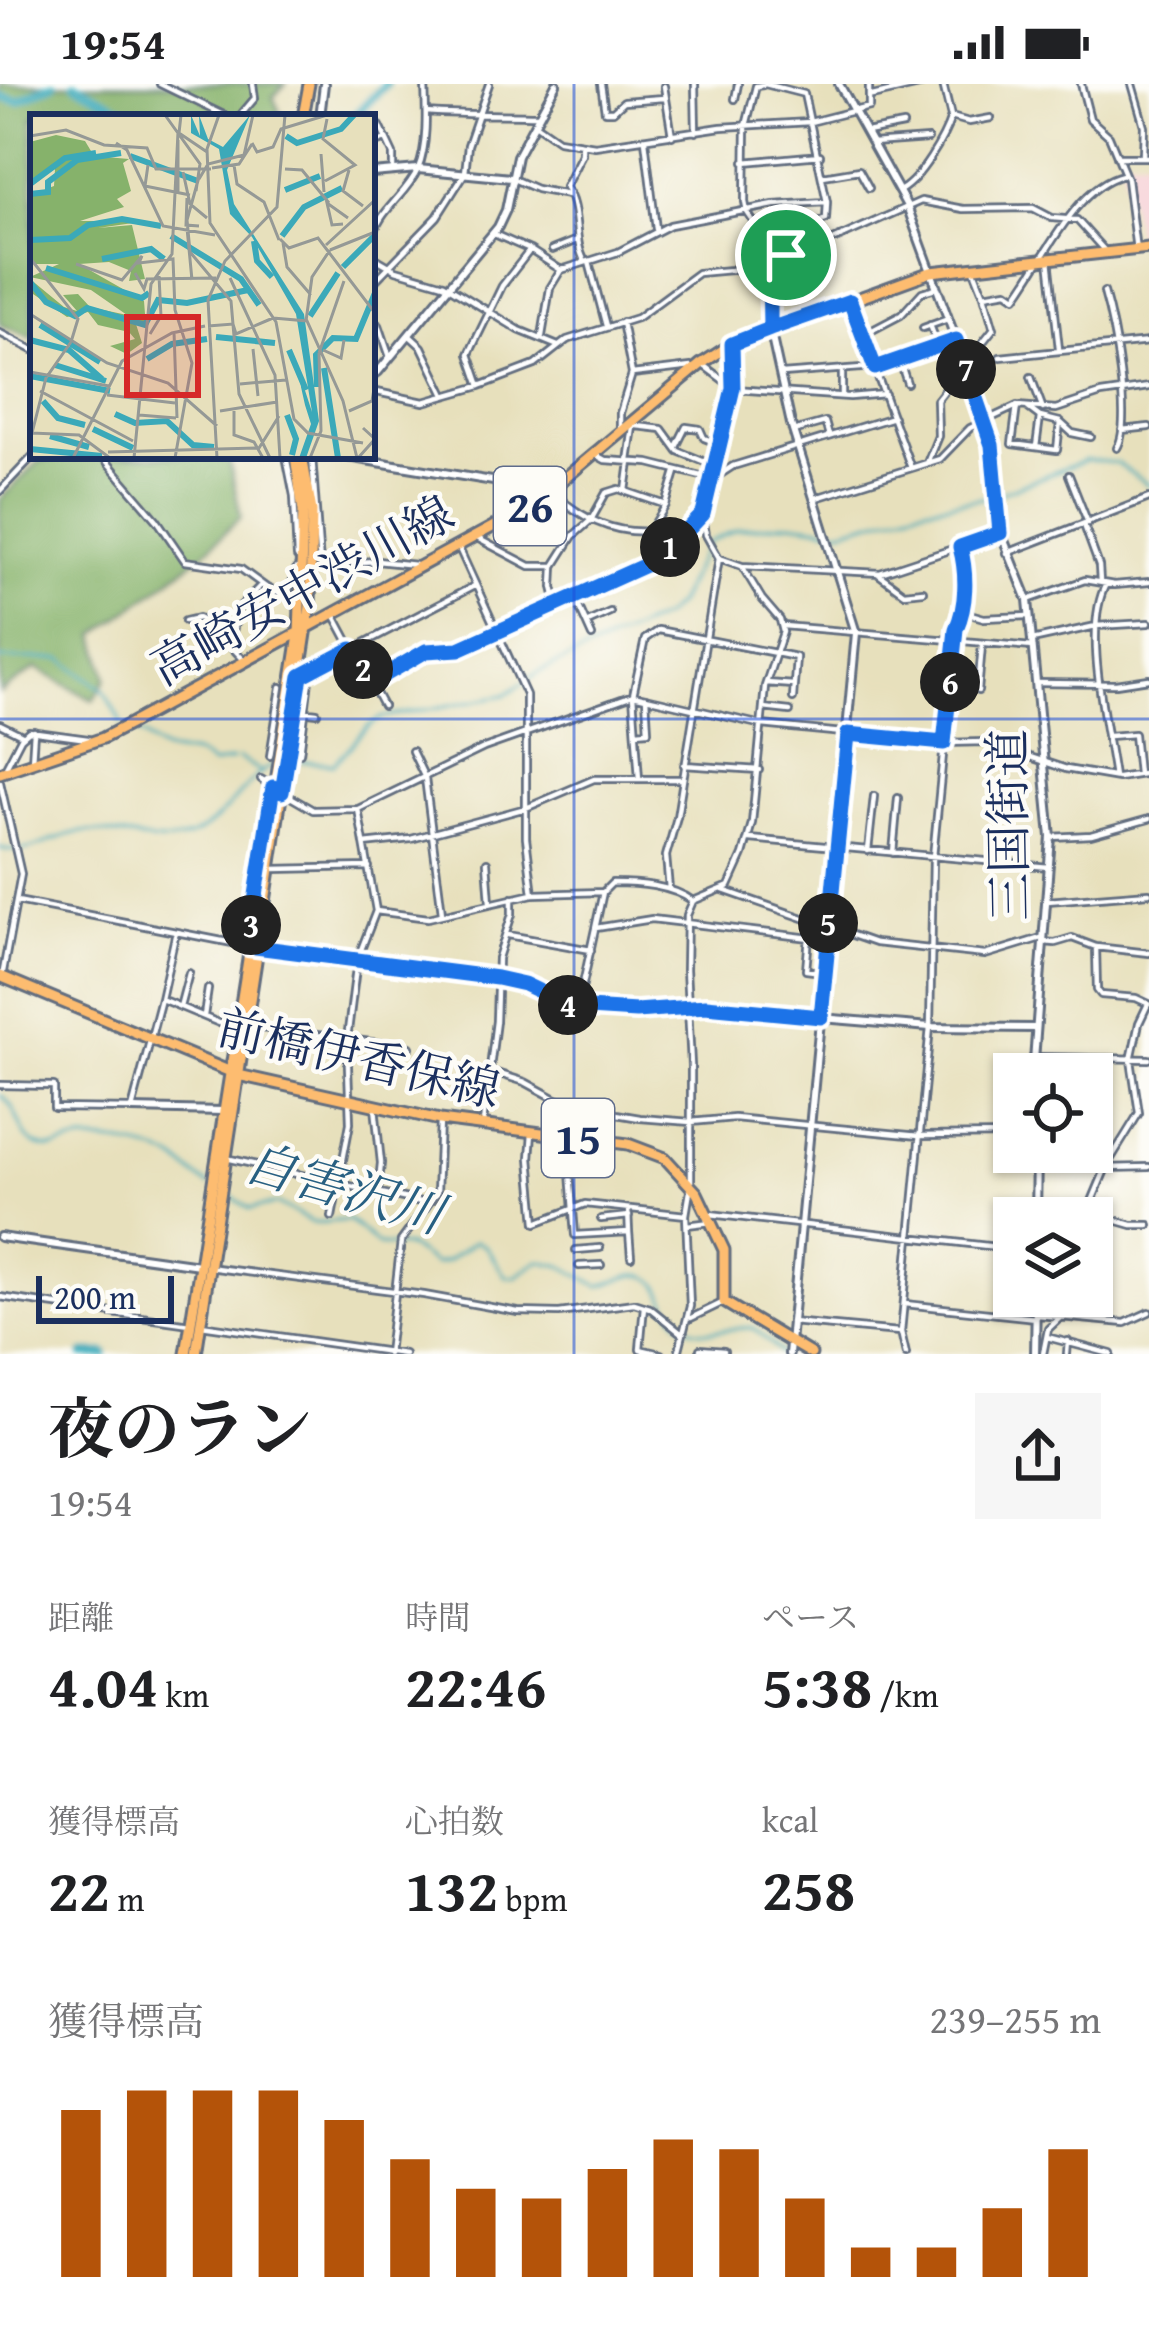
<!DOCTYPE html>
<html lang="ja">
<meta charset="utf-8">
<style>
:root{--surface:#fff;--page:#f6f6f6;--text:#202124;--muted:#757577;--accent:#b45309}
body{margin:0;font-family:"Gentium Book Plus","Noto Serif JP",serif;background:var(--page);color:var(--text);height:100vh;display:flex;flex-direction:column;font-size:45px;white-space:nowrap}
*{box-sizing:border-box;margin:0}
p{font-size:39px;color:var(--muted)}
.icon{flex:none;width:66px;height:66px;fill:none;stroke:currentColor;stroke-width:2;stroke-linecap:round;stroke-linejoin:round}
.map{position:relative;height:1270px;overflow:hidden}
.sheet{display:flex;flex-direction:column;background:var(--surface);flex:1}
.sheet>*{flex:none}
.buttons{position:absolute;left:993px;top:969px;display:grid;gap:24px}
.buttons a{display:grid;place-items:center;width:120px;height:120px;border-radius:0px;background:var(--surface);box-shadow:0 3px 9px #0004;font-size:60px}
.scale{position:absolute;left:36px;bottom:30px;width:138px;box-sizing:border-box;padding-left:12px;border:6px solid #1b2f5e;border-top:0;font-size:33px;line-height:42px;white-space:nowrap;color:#1b2f5e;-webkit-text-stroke:9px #fdfcf7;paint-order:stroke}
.pin{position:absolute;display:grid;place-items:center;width:102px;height:102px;color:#fff;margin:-51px;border:6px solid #fff;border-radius:50%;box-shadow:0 3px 12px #0007}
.km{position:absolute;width:60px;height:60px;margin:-30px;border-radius:50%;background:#222;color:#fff;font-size:33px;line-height:60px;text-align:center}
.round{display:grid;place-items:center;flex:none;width:126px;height:126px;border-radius:0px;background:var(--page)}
.headline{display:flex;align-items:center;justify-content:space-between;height:204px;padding:0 48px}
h1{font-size:66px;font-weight:700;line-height:90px}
.metrics{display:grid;grid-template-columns:repeat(3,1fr);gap:18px;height:204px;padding:12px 48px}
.metrics div{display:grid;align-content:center}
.metrics b{font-size:60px;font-weight:700}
.metrics small{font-size:33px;font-weight:400}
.metrics p{font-size:33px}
.chart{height:336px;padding:24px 48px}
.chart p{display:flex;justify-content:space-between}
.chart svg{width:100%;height:216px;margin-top:12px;stroke:var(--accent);stroke-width:6}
.status{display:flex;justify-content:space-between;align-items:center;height:84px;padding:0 60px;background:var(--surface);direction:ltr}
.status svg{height:33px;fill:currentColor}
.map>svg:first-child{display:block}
</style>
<div class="status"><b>19:54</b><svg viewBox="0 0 49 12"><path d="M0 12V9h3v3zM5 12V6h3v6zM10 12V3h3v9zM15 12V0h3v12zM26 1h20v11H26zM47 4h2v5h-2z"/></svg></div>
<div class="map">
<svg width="1149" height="1270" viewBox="0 0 1149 1270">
<rect width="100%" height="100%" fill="#fdfcf7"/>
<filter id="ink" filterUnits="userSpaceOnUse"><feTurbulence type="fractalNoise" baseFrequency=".00833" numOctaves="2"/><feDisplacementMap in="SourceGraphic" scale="24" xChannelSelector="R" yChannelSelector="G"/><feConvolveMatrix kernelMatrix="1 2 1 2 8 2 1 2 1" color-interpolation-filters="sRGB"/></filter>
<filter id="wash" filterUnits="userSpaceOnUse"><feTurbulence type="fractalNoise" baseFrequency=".004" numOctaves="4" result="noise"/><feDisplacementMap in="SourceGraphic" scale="48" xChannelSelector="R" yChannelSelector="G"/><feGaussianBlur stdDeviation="2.7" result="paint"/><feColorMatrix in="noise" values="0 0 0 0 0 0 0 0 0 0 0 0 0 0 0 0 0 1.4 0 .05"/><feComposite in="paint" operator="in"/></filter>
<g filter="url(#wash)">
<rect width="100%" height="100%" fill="#e7e0bc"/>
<path fill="#f6cfd6" d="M1149,74V161L1138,162L1121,75Z"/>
<path fill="#86b26b" stroke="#507064" stroke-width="3" d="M0,0H286L273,13L282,33H122L105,27L106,33H33V254L0,241Z
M63,372H228L241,433L203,470L96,551L107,594L93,616L36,584L0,609V415L40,377Z"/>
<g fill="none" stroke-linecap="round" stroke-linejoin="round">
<path stroke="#3ba9b9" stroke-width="3" d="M0,575H62L104,606L122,640
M129,647C148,647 149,660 164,666C185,674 190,661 212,681L232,676
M238,674L262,688
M287,676L334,680L369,642L381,634L505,611L539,588L663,533L677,520L707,459L738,445L791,439L841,446L919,424L989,413L1087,376L1116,379L1149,401
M0,764C30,774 53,751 81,748C117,744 158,768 193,751C226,736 244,694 278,678
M0,1011C21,1023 17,1055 39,1062C56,1069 69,1057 85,1057C112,1057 146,1062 170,1073C185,1079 194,1094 209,1101
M223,1107L250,1125L278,1120L313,1139L349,1136L378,1161L409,1163L434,1180L445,1178L475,1157L486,1163L506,1193H515L539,1177L562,1182L599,1202C611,1200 624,1192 636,1191C668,1189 663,1232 687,1243C707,1253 732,1242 754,1244L782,1270"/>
<path stroke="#3ba9b9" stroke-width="9" d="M75,0L137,33
M0,13L18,17L53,0
M353,33L386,0
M84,1270H105"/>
</g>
</g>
<g filter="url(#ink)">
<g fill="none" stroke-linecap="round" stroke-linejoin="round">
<defs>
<path id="minor" d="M160,0L228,33
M601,0L605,27H613L624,17L664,14
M695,0L696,48
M943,0L951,33L969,38L991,34
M1081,0L1090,35L1109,52L1127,95L1136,166
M1132,0L1144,42L1143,71
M763,1L756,2L746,42L745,118L747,128L766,157L770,245
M664,2L672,52
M872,12L924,0
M735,15L738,0
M426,28C465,31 500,30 538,31
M239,33L255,14L253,0
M535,40L558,56L595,62L721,43L810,38L869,23V0
M380,42L393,70V86
M866,48L903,41
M645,56L656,145
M872,59L928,55
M372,60L386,55
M582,61V70L565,103C581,124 572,155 585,178
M1117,73H1149
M744,78L820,71
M823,92L859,86L869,104
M511,94L536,105L568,111
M901,106C920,95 944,55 951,33
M798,145L808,164
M494,150L530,166L561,186L618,168L670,141L774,121L827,118L804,10L765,0
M372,157C377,127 406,112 418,85C428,62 426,25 425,0
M766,157L826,135L827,118
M552,166L577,156
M372,172L396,186L444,200L519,246L558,262
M1049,175L1059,265
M589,178L606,242
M974,186L984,211L1007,207L1016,213C1044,175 1077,101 1123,91
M372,200L437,133L465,89L468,61L489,0
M1104,208C1113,239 1133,338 1117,364
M772,211L785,196L800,190L797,172
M984,211L993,242
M851,220L911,384
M372,237L379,241L390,273
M930,241L938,261
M923,244L948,235
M0,249L33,266
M863,251L901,231L922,208L936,204
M410,252L422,263L445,311
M542,252L550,204L561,186
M732,261L733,304L703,431L706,451L719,474L742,482L880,489L1001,449
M1000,273L1149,258
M899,275L907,299
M703,281L735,305L850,313L885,310
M372,284L378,288L372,295
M632,290L691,283
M782,290L875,283L956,256
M1031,293L1043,325
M480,302L469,270L502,202L530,166
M372,307L424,318L480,302L535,281L567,256L637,234L698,189L731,186L782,171L797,172L921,117L963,125L1033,124L1052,134L1077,136L1104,166
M842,311V288
M1017,322L1012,360L1057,366L1060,338L1072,349L1091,353
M1028,324L1040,333L1060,338
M628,341L662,345L678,367L715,382
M620,343V329L632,290L622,238
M1122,346L1149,343
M793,347L825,338L829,352
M676,363L686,343L700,345L704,354L722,361
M1036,363L1040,333
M596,371L605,376L649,379L713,395L733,382L893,333
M102,372L157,436L185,477L241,485L267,504L299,518
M286,372L294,412L297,473
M312,372L320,480L377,477L416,481
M628,377L633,343
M927,379L938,352L937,316L994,244
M1069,391L1088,439
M0,407L33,372
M551,407C580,434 615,451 654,447L673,460
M626,407L630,378
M816,414L940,375L970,344L1017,322L1056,325L1101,310L1149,303
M1084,441L1099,482L1100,498
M650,447L666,421L676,388
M477,454L530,482H554
M458,462L526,611V754L533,810
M1007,469L1149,414
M877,489L904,509L923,507
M1106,500C1082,545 1107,642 1114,693
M287,512L297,484
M575,514L592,552
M1028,516L1085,496L1114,501L1149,498
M557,519L553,503L554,482L573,452L591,436L606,409L619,405L666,421
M963,528L984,534L1028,532
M335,532L383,622
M185,537L198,534L206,538L213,554L230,561L243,575
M588,538L610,528
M783,542L1033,563
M1032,556L1096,542L1149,539
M230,561L238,525L261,501
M301,592L476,501
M371,599L426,567L459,565L637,486L661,474L702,431
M766,599L794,601
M1037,599L1116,600L1149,595
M978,607L982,561
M763,624L790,627
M301,627L317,629
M0,640L22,651
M636,648L648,647L646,614
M1109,652L1134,650L1138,690
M412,667L425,694L442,829
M300,669L310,588
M270,672L281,603
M32,678L34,647
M684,681L759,686
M6,683L21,654L29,647L88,655
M261,695L272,702
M639,695L633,611L645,555L658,546L796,573L793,614
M0,698L21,790L2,893
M282,708L313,726L358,725L484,664L633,611L762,641L944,659L985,658L1066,685L1118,694L1149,689
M1051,753L1091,751L1149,735
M750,755L1049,783
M364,760L411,755L526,724L594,695H682
M868,767L874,712
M893,769L898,714
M487,778L490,818
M273,785L369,783
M669,805L666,772L677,733L719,474
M723,806L875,859L985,871L1041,854
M17,817L248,862
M1047,817L1149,809
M376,827L428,834L533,810L603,808L612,799C639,799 670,801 693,817L729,802L743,771L752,739L765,602L783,548L780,536L762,515L742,482
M596,844L652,835L827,856
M508,851L591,866
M175,852L161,915L219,939L237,940
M809,853L806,886L822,888
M1043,858L1055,859L1072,854L1096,863L1149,869
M259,863L497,894C528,900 549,918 576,923C613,931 652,925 689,923
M1096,863L1097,906L1101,911L1136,914L1149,920
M180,923L189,889
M578,923L603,808
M204,932L208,905
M246,942L410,963
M1033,973L1149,975
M487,986L525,998L569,1022L640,1034L691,1038L734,1034L919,1052L1014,1051
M0,1001L54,1002V1024L132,1025L161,915
M375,1023L381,1079L378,1107
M483,1039L496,937L498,874L512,830V814
M532,1049L530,1074L536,1139L585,1120L686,1131
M568,1053L565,1071L569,1076L575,1151L629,1148L628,1125
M1037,1072L1107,1081
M226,1074L425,1119
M1106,1084L1149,1083
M1087,1128L1132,1141H1149
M710,1130L1014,1165
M332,1133L350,1039L347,955L357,876L376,827L358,725
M1085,1134L1107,1081L1139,1029L1131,976L1139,939L1148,920
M601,1135L629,1132
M687,1141L711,1138
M629,1148L631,1173
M576,1166L600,1164
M579,1182L601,1181
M208,1183L424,1211L518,1228L559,1229L634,1219L650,1224L681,1249
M0,1213L190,1240
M905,1220L1036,1234
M644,1222L640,1265L644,1266
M1038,1231L1125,1239L1149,1228
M691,1234L724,1218
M791,1238L899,1248
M201,1241L404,1270
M1047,1253L1111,1270
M388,1270L401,1157L437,1108L440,1037
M644,1270V1266L661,1270
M678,1270L690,1222L686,1131L691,1101V981L686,885L687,831L693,817
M700,1270V1265L724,1267
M906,1270L901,1248L930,943L933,773L954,558L963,528L964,477L960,463
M1043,1270L1048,1245L1063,1231L1066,1212
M1067,1270L1068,1257"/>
<path id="tertiary" d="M839,0L907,122L956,256L992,361L1001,449L1028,516L1051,753L1033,990
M320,33L324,0
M372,89L418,85L511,94
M770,245L791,340L856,549L789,1270
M378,288L498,143L506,126L517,72L556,0
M341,372L547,406
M689,923L930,943L1036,944
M132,1025L223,1027
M1036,1134L1037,1068
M0,1153L199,1181
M1035,1270L1036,1212"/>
<path id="primary" d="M303,33L309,0
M0,689L103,654L130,640L533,421L701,280L732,260L931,188L1149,164
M0,892L238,991L440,1036L628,1060L665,1074L697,1109L724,1166V1218L811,1270
M186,1270L299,551L303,427L295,372
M196,1270L310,523L312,427L302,372"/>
</defs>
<use href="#minor" stroke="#626d7f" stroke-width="10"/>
<use href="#tertiary" stroke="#626d7f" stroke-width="12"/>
<use href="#primary" stroke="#626d7f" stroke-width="15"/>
<use href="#minor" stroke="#fff" stroke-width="4.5"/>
<use href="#tertiary" stroke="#fff" stroke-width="6"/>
<use href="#primary" stroke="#fdbc70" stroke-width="9"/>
</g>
</g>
<g fill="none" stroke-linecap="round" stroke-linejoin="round" filter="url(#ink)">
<defs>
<path id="route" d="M786,171L769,176L770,245L732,260L733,304L703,430L661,474L459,565L426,567L371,599L352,565L301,592L282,708L273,703L248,862L497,894L524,900L572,923L636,927L706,922L821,933L848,650L944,659L956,545C967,521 967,489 960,463L1000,449L992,361L956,256L875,284L850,217L770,245V212L785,196L800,188L797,172L786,171"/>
</defs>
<use href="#route" stroke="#fff" stroke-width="24"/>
<use href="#route" stroke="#1a73e8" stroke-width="15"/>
</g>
<path fill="none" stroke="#1d4ed8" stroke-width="3" stroke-opacity="0.55" d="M574,0V1270M0,635H1149"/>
<g text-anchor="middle" stroke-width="9" stroke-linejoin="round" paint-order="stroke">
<g fill="#fdfcf7" stroke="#5f6c8c" stroke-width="3">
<rect x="494" y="383" width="72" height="78" rx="9"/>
<rect x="542" y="1015" width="72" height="78" rx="9"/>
</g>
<g font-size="45" font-weight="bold" fill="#1b2f5e">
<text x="530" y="438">26</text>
<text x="578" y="1070">15</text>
</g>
<g font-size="48" fill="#1b2f5e" stroke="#fdfcf7">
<text transform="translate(302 506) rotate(-29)" y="17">高崎安中渋川線</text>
<text transform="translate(1008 741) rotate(-91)" y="17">三国街道</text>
<text transform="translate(359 974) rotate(13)" y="17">前橋伊香保線</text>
</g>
<g font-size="51" font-style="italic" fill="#286082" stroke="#fdfcf7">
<text transform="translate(344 1104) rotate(16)" y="18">自害沢川</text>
</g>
</g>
<g transform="translate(30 30)">
<rect width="345" height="345" fill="#e7e0bc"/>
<path d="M26,21L55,27L64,42L99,45L93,49L101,77L87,85L94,93L50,107H117L68,114L102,111L115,165L99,167L101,157L79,148L49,150L114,187L116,213L105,207L112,229L97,240L80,232L105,225L99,218L68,211L58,198L37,203L0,178V165L34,193L47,197L33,181L48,180L60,193L97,201L61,176L0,163L29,150H0V81L24,72L25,55L0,68V28Z" fill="#86b26b"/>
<path d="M161,1L170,22L169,1L178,25L193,33L220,1L197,56L204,90L274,200L289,307L276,344H269L281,310L275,291L271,273L270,261L282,298L266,200L222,123L200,100L189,35L161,19Z" fill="#3ba9b9"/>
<path fill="none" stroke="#3ba9b9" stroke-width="6" d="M256,22L267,29L311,15L324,1M100,42L168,67M0,70L35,44L66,39M255,76L290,62M0,80L18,78V68L47,46L91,39M141,122L211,165L229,191M252,122L274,93L312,74M0,126L40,124L58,111L92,105L131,112M224,127L227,147L242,163M72,145L121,135L134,145M313,153L345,121M16,154L112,184L119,179M0,168L16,188L45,202L57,194L115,211L128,186L157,189L218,176M280,202L308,159M10,211L70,248M186,223L245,229M0,226L39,236L72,265M259,236L276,276M117,245L142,230L177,225M25,251L76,267M294,254L308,344M0,262L80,277M287,273L286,241L303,224L326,225L345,179M13,287L28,304L55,311M85,300L105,309L137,307L163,331L184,333M257,301L266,325L262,341M63,315L103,334M20,322L59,333M0,335L72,342"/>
<path fill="none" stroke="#959996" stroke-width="3" d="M135,1L170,50L166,77M151,1L149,19L177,38M189,1L177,35L180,109L246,208L264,305L278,319L333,329M0,22L36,16L74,31L117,34L126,55H181M148,26V78M86,29L97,36L133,112L185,121M222,29L227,38L243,33L251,15L297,1M291,40L294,78M118,51L115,72L160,81M204,51L207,70L234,88L249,126M182,54L209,50L222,30M255,55L272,56L299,89M319,56L313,77L333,92M153,58L160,90L177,104M169,63L157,106L160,138L201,187L209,280L240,344M169,65L178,50L214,41L223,1M295,67L325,51L293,25L297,5M157,84L156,111L169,112M313,110L302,111L297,89L318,104M157,114L162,166M250,125L259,134L288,124L345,199M253,129L257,153L281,181M296,131L345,86M300,136L345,118M0,144L48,205L41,228M46,150L92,166L112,142L109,149L143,145L145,196L162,249L145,344M105,159L114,175L117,165L186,164M200,164L245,261L250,344M0,200L77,249L138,269L187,312M243,204L277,207L313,287L327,344M276,207L282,163L300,136M178,212L203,210L206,220L243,204M144,218L147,304M120,220L131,202L129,162M223,235L228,282M293,236L311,244L314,226M289,239L314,167M0,258L79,272M210,270L256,266M10,277L103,327M77,281L145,289M190,297L247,288M204,297V321L224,328L233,344M319,297L342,287L345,269M109,301L146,304M2,319L16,264L41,228M0,326L2,319L49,321L80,344M78,338L229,334L249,302M43,344L92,247L142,219L175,212M104,344L121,170L142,140L148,18M187,344L178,186L195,147L247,93L255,1M280,344L291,317L289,239M328,344L345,325L333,314"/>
<path fill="#d62828" fill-opacity="0.15" stroke="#d62828" stroke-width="6" d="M97,203H168V281H97Z"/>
<rect width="345" height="345" fill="none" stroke="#1b2f5e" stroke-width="6"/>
</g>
</svg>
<div class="buttons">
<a><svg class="icon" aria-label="locate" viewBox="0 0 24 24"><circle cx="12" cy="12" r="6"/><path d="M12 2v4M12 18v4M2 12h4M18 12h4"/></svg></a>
<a><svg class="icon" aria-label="layers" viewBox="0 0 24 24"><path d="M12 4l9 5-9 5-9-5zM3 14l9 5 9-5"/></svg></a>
</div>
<div class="scale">200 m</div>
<div class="pin" style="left:786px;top:171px;background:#1e9e55"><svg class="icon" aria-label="arrive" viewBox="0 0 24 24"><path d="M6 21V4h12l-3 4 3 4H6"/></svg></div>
<b class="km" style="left:670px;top:463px">1</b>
<b class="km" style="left:363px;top:585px">2</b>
<b class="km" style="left:251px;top:841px">3</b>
<b class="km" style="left:568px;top:921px">4</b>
<b class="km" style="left:828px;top:839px">5</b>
<b class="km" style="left:950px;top:598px">6</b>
<b class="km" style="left:966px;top:285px">7</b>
</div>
<section class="sheet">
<div class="headline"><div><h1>夜のラン</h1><p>19:54</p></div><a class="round"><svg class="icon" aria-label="share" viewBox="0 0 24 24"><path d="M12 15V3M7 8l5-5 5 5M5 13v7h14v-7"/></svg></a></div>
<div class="metrics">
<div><p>距離</p><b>4.04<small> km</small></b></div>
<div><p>時間</p><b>22:46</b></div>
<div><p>ペース</p><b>5:38<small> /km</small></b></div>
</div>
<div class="metrics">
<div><p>獲得標高</p><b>22<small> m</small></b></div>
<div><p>心拍数</p><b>132<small> bpm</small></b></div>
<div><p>kcal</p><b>258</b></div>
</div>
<div class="chart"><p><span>獲得標高</span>239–255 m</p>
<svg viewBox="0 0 160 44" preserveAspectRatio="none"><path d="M5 44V10M15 44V6M25 44V6M35 44V6M45 44V12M55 44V20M65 44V26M75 44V28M85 44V22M95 44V16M105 44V18M115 44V28M125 44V38M135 44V38M145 44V30M155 44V18"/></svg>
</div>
</section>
